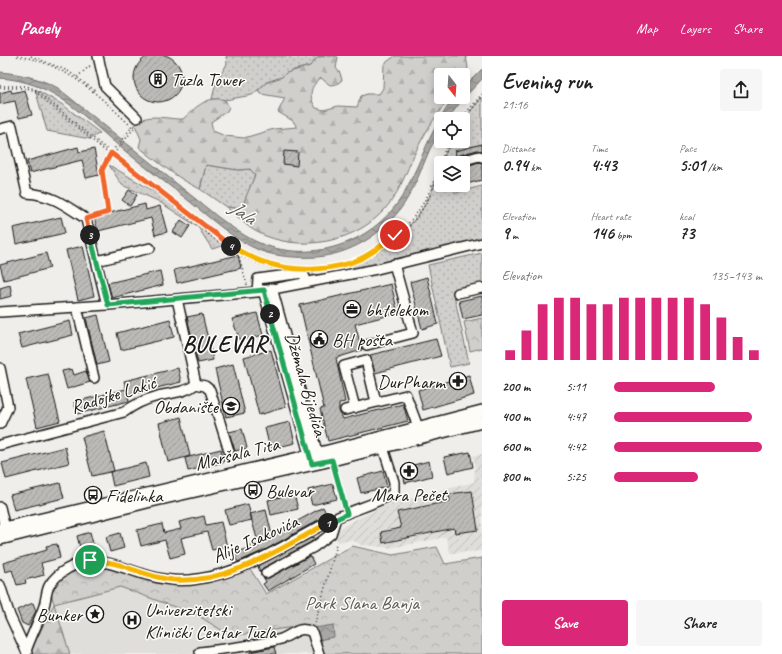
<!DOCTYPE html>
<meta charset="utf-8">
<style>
:root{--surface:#fff;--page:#f6f6f6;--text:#222;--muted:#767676;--accent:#db2777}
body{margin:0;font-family:Caveat,sans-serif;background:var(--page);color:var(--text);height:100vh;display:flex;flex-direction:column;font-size:15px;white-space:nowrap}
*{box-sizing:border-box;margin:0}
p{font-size:13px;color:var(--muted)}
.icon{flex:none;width:22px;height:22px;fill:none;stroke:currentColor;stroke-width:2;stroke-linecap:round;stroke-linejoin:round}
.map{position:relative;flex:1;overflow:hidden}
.sheet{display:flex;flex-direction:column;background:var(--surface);width:300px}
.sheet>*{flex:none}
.needle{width:26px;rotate:163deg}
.buttons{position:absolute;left:434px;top:12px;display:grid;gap:8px}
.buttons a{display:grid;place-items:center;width:36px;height:36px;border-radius:4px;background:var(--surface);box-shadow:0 2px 10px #0003;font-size:20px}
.pin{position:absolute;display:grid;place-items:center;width:34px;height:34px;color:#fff;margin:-17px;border:2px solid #fff;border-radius:50%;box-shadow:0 1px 4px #0007}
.km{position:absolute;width:20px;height:20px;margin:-10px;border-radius:50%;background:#222;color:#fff;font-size:11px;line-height:20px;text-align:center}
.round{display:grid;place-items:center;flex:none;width:42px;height:42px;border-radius:4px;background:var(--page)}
.overview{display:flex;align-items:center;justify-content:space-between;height:68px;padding:0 20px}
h1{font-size:22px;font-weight:700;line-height:30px}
.metrics{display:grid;grid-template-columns:repeat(3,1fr);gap:6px;height:68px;padding:4px 20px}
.metrics div{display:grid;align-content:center}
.metrics b{font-size:17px;font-weight:700}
.metrics small{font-size:11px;font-weight:400}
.metrics p{font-size:11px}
.chart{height:112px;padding:8px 20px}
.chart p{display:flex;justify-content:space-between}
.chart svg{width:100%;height:72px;margin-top:4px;stroke:var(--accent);stroke-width:6}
.primary-button{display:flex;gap:8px;margin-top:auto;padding:8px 20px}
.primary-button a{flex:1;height:46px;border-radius:4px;background:var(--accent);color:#fff;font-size:16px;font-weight:700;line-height:46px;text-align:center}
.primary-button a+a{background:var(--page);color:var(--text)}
ul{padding:0 20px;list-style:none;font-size:13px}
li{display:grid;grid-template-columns:64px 48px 1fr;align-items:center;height:30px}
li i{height:10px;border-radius:5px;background:var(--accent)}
header{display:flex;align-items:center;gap:24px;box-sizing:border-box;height:56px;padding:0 20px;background:var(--accent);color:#fff}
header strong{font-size:19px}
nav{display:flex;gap:22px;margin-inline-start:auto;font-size:14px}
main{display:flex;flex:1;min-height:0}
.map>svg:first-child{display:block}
</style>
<header>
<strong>Pacely</strong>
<nav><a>Map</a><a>Layers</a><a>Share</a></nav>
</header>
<main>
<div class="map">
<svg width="482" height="598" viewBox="0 0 482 598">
<defs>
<pattern id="industrial-furrows" width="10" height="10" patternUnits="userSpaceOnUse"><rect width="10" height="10" fill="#e0deda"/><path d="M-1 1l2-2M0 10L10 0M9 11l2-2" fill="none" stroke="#c0beba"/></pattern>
<pattern id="grass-dots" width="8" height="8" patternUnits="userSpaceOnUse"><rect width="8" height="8" fill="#d0cfcc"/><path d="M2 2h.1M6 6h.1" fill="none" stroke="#b2b1af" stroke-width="1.8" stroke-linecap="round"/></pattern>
<pattern id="forest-firs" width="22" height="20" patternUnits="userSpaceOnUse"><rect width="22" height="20" fill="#d0cfcc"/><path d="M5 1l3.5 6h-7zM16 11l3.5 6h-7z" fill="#b2b1af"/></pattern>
<pattern id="park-crowns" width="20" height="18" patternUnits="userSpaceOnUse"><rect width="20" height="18" fill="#d0cfcc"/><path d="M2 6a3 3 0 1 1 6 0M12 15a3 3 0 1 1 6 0" fill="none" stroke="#b2b1af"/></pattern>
<pattern id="water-waves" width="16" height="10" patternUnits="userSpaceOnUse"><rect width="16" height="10" fill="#a8a7a3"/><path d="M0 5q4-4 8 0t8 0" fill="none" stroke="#888784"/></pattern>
<pattern id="building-hatch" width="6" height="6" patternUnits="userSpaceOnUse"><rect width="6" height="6" fill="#bbbab6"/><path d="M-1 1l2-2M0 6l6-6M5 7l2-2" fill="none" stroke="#a09f9c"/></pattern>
</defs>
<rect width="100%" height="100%" fill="#f0eeea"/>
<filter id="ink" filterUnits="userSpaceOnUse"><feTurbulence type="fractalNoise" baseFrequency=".025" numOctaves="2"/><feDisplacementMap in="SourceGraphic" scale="8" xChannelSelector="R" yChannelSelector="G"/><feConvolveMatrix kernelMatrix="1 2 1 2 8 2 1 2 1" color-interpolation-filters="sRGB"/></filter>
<g filter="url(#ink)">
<path fill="#e0deda" d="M120,531L197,559L231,580L308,569L319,598H70L54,548Z"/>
<path fill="url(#industrial-furrows)" d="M482,398V495L450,497L446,481L391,492L361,489L352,484L338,486L335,477L343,470L385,449L474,426L475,408L473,400Z"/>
<path fill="url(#grass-dots)" stroke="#767674" d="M226,0H330L318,1L310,10L294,14L282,21L267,26L252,39L225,44L212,43L216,26L227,8Z
M35,33L63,49L100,77L90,83L47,75Z
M482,41V88L455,95L457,103L448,107H441L451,85H463V64Z
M441,107V129H453L455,137L482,130V182L381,207L307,222L306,214C324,214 343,213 360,206C386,195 414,170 427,145C434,133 437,120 441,107Z
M109,109L176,148L230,188L212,193L198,171L158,145L122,129Z
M206,109L238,114L250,113L255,118L243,153L226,151L200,133Z
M482,197V227L453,234L469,307L450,311L428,209Z"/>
<path fill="url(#forest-firs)" stroke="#767674" d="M333,0L338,1L336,12L340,17L342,24L337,28L330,29L321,22C310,30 308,40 316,52L324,54L338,50L357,51L361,40L367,38H379L383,32L384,8L395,0H466L468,12L463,19H441V41H448L447,45C434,62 423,80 414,99C406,116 401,133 389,148C360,187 299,198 257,176C245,170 237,159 226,151L243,153V148L255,119L250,113L238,114L206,109L200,133C177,122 159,107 139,91L141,83L135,69C146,55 169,64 183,63C195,52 207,39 225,44L229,51L227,55L211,66L213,75L225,80L244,82L274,73L297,71L293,65L278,56L285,42L261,38L258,34L267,26L282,21L286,17L310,10L318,1Z
M54,548L70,598H29Z"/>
<path fill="url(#park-crowns)" stroke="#767674" d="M482,262V292L470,295L464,266Z
M352,490L393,499L437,491L445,508L482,502V598H322L321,580L308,569L231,580L197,559L120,531L54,548L49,530L81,506L173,524L247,508L266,538Z"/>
<path fill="url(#water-waves)" stroke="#706f6d" d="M482,13V23L461,45L448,63H441C441,67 442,72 441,75C438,81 433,87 430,93C419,118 411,144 391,164C371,185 346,198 317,201C298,202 278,201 261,195C234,184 211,163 189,145C164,125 138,106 113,85C76,53 51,26 0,22V16C21,18 40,22 58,32L218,161C232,171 246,182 262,188C314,208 376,186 404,137C422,105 431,70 455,41H463V32Z
M333,569L334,581L318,584L315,572Z"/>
<path fill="url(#building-hatch)" stroke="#1c1c1c" d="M134 22a24 24 0 1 1 48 0a24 24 0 1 1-48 0Z
M11,34L12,37L25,34L32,59L19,62L15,45L0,48V37Z
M482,88V95L477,94L456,100L455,95Z
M78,91L79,96L94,93L99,119L86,122L82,104L30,117L27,105Z
M284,95L298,96L297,110L283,108Z
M479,106L482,107V124L466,128L463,111Z
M129,134L137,139L130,150L122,144Z
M145,148L146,154L160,150L167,176L155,179L151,162L98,175L94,161Z
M61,161L65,177L16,188L13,172Z
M181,164L190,170L182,182L173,176Z
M83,190L94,240L78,244L66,194Z
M46,197L50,212L4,224L0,209Z
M238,199L241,212L177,227L174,214Z
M160,215L163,229L112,242L108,227Z
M427,221L438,268L422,273L410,226Z
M391,228L398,257L355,268L362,294L336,302L345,346L339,347V355L343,363L403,348L408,365L328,385L320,353L324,352L300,249Z
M10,229L12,240L0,243V232Z
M482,240V259L463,263L459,245Z
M257,257L263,279L240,285L232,263Z
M202,258L213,304L198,307L187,261Z
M98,259L109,306L97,309L86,262Z
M170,263L174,281L121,294L117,277Z
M70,265L73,279L22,292L18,278Z
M436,283L441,300L375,317L370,299Z
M271,294L286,351L259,359L244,301Z
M233,308L245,357L226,361L215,313Z
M178,312L181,326L128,339L124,325Z
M72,313L74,319L86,315L90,326L67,333L62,315Z
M48,318L60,365L37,371L26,323Z
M469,319L474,339L423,354L418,334Z
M126,333L129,345L77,358L74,346Z
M181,361L190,400L168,406L159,367Z
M290,366L295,387L270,393L265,372Z
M242,373L247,392L235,395L229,376Z
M104,375L114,415L92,420L82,381Z
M65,391L69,407L6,423L2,407Z
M221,393L224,406L188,415L185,402Z
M470,396L473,411L448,417L444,401Z
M429,405L432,420L405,427L402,412Z
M146,407L149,421L113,430L110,416Z
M383,415L387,431L361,437L357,422Z
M60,427L64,442L14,454L10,439Z
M333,428L337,443L312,449L308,434Z
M472,435L478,474L455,477L454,472L383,487L381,476L401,472L397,456L450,445L449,438Z
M294,438L298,453L271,459L268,444Z
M248,448L252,464L229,469L225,454Z
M323,451L327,459L267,493L238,506L234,499L258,486L250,458L266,454L272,479Z
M204,460L206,469L221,466L227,491L212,494L207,476L181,482L185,498L170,502L165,484L141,490L137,474L162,468L164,477L181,473L179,466Z
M90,476L94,491L81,495L77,480Z
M120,477L124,492L110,496L106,481Z
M313,481L315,483L311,486L263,512L260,516L258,510Z
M57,488L60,502L41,507L44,519L25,524L26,527L17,529L12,514L5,516L3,507L47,494L46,490Z
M310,500L314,508L268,535L263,528L266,526L264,522H269Z
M33,547L36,555L28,570L22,567L17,554Z
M274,591L276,598H250V596Z"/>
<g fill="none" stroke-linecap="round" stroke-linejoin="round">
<defs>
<path id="minor" d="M98,0L105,30L137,62
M0,73L12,70L27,137C53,139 65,149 86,163L107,249
M454,107L479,100L482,101
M96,205L150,192
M272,232L319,403
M263,234L311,405
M257,236L258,223L303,217L307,226
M458,237L482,232
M77,251L94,322
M0,256L107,249L257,236L377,213L482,187
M367,289L413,277L394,208
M0,312L8,351L0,368
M196,328L205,330L210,334L229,395
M355,352L344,310L366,304L376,346
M345,354L406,339L418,371
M0,389L124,356C134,349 143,344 155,341C170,336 184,338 196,328L177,243
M0,451L6,477
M266,517L314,491L331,478L336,462
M0,529L10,560L27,597
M26,595C31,580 39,565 44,550C46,544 46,536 49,530C53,523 60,517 67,513C96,495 121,513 150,520C165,524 183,526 198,523C249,516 291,484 336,462C355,453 376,448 394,437V426L381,385
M201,598L200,596C227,592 255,590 281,583C293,579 298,569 312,576L319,598"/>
<path id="major" d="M0,473L328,395L482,355
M0,483L147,446L332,404L482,366"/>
</defs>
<use href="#minor" stroke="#1c1c1c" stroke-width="12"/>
<use href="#major" stroke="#1c1c1c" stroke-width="14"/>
<path stroke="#1c1c1c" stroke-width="1.5" stroke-dasharray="1 3" stroke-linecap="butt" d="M17,0C65,7 98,38 132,71L109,99L102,113L108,156L94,160
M31,0L68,15L97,36
M77,21L91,9
M0,30H27L36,34L111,97
M0,32H27L35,35C75,70 115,104 157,136C192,164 228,201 273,212
M461,63L482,38
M463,64L482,41
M133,70L135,71L113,99L230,190L268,208L280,211
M441,107L451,85
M238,197L247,229
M354,208C383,198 413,171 427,145C434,133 437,120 441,107
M310,212C324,212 336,211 349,207C380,198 410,171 425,144C436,126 439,104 449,85
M311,214H323
M336,413L345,448
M315,567L336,492L335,486"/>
<use href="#minor" stroke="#fdfcf7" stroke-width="9"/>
<use href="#major" stroke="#fdfcf7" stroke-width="11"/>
</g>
</g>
<g fill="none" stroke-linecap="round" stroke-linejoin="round" filter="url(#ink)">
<defs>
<path id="split-1" d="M90,504C100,505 110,506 120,509C138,515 154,522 173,524C229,528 281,492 328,467"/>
<path id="split-2" d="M270,258L312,408L332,404L347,458L328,467"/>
<path id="split-3" d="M90,179L108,249L264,234L270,258"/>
<path id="split-4" d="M90,179L86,163L108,156L102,114L111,97L231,190"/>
<path id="split-5" d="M231,190C243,197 256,205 270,208C296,216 334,215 360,203C373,197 384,188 395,179"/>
</defs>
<use href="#split-1" stroke="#fff" stroke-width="8"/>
<use href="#split-2" stroke="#fff" stroke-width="8"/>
<use href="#split-3" stroke="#fff" stroke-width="8"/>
<use href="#split-4" stroke="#fff" stroke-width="8"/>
<use href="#split-5" stroke="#fff" stroke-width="8"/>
<use href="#split-1" stroke="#f5b400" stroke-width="5"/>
<use href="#split-2" stroke="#22a559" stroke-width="5"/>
<use href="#split-3" stroke="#22a559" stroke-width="5"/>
<use href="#split-4" stroke="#f0652b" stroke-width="5"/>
<use href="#split-5" stroke="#f5b400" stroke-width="5"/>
</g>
<defs>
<symbol id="building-ring" viewBox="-11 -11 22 22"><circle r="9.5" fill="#fdfcf7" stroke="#1c1c1c" stroke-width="1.5"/><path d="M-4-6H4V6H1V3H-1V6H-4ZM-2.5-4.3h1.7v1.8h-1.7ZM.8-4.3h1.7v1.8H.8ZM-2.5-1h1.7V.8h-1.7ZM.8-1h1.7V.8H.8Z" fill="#1c1c1c"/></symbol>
<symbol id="office-ring" viewBox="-11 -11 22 22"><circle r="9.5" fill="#fdfcf7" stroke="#1c1c1c" stroke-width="1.5"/><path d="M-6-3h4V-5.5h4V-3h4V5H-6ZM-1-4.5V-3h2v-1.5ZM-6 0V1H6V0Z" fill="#1c1c1c"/></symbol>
<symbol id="civic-ring" viewBox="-11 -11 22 22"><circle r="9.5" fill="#fdfcf7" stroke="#1c1c1c" stroke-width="1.5"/><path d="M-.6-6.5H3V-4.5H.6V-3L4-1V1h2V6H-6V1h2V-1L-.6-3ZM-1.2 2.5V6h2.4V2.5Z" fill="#1c1c1c"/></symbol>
<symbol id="pharmacy-ring" viewBox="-11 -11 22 22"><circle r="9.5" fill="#fdfcf7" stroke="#1c1c1c" stroke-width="1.5"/><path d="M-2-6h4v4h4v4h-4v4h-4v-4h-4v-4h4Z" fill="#1c1c1c"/></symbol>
<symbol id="school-ring" viewBox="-11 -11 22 22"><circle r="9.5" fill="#fdfcf7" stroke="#1c1c1c" stroke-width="1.5"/><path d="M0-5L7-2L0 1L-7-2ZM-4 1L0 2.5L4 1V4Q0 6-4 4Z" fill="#1c1c1c"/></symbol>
<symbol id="bus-ring" viewBox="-11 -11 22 22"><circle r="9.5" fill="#fdfcf7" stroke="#1c1c1c" stroke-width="1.5"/><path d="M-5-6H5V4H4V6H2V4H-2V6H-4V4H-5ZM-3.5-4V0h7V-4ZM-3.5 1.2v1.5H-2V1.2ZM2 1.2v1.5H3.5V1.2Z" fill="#1c1c1c"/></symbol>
<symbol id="sight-ring" viewBox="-11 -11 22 22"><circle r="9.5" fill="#fdfcf7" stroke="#1c1c1c" stroke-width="1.5"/><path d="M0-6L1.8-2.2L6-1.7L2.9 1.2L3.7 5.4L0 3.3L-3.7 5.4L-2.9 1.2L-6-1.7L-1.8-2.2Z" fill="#1c1c1c"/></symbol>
<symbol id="hospital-ring" viewBox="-11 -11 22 22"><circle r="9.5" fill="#fdfcf7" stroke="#1c1c1c" stroke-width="1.5"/><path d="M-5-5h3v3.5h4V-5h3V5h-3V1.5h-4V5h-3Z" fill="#1c1c1c"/></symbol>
</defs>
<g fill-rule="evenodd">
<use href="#building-ring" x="148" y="13" width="20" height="20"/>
<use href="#office-ring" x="342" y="243" width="20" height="20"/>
<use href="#civic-ring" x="309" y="273" width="20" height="20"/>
<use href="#pharmacy-ring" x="448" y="315" width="20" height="20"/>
<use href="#school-ring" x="221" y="340" width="20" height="20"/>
<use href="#pharmacy-ring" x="399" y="405" width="20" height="20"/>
<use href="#bus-ring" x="243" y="424" width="20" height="20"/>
<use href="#bus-ring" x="83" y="429" width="20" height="20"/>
<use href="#sight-ring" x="85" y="548" width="20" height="20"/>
<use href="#hospital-ring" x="122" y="554" width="20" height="20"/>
</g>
<g text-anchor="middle" stroke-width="3" stroke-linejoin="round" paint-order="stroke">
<g font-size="19" fill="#1c1c1c" stroke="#fdfcf7" text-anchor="start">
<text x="171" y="30">Tuzla Tower</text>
<text x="365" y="260">bhtelekom</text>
<text x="332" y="290">BH pošta</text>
<text x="445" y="332" text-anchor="end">DurPharm</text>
<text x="218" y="357" text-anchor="end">Obdanište</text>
<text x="266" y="441">Bulevar</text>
<text x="409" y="445" text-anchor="middle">Mara Pečet</text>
<text x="106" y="446">Fidelinka</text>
<text x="145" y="560">Univerzitetski<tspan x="145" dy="22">Klinički Centar Tuzla</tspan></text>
<text x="82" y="565" text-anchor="end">Bunker</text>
</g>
<g font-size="19" fill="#1c1c1c" stroke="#fdfcf7">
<text transform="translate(307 328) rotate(74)" y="7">Džemala Bijedića</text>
<text transform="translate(113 338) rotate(-17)" y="7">Radojke Lakić</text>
<text transform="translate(237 397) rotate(-14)" y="7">Maršala Tita</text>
<text transform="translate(255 482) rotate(-24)" y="7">Alije Isakovića</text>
</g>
<g font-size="19" fill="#5b5b5a" stroke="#fdfcf7">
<text x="362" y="553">Park Slana Banja</text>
</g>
<g font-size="20" font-style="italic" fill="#5b5b59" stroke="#fdfcf7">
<text transform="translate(243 156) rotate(34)" y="7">Jala</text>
</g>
<g font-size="23" font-weight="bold" letter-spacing="1" fill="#1c1c1c" stroke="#fdfcf7">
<text x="225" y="296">BULEVAR</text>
</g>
</g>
</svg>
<div class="buttons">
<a><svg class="needle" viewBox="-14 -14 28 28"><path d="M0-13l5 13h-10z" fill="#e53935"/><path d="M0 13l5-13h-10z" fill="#767676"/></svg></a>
<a><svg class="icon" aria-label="locate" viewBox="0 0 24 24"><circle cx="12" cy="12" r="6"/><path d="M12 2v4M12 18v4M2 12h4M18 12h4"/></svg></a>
<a><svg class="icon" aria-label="layers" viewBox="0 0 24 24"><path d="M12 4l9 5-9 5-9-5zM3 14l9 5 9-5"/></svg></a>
</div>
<div class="pin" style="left:90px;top:504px;background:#1e9e55"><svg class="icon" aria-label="arrive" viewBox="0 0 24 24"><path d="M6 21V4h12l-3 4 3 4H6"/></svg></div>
<div class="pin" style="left:395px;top:179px;background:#d93025"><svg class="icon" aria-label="check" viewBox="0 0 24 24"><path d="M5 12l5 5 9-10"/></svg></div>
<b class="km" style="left:328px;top:467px">1</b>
<b class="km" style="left:270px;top:258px">2</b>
<b class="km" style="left:90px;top:179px">3</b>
<b class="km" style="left:231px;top:190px">4</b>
</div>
<section class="sheet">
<div class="overview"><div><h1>Evening run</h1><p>21:16</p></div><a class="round"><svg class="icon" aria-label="share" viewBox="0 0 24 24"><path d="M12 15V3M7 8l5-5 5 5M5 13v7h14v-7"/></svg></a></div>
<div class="metrics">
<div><p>Distance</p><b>0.94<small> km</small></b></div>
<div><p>Time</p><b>4:43</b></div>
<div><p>Pace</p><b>5:01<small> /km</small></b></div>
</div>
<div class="metrics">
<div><p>Elevation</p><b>9<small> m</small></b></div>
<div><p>Heart rate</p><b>146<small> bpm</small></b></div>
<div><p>kcal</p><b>73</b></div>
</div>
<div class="chart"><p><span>Elevation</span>135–143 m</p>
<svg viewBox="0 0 160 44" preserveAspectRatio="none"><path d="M5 44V38M15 44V26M25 44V10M35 44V6M45 44V6M55 44V10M65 44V10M75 44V6M85 44V6M95 44V6M105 44V6M115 44V6M125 44V10M135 44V18M145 44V30M155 44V38"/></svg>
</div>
<ul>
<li><b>200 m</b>5:11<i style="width:68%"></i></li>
<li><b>400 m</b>4:47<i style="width:93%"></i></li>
<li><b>600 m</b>4:42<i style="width:100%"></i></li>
<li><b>800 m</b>5:25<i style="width:57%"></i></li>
</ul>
<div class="primary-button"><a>Save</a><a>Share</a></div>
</section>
</main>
